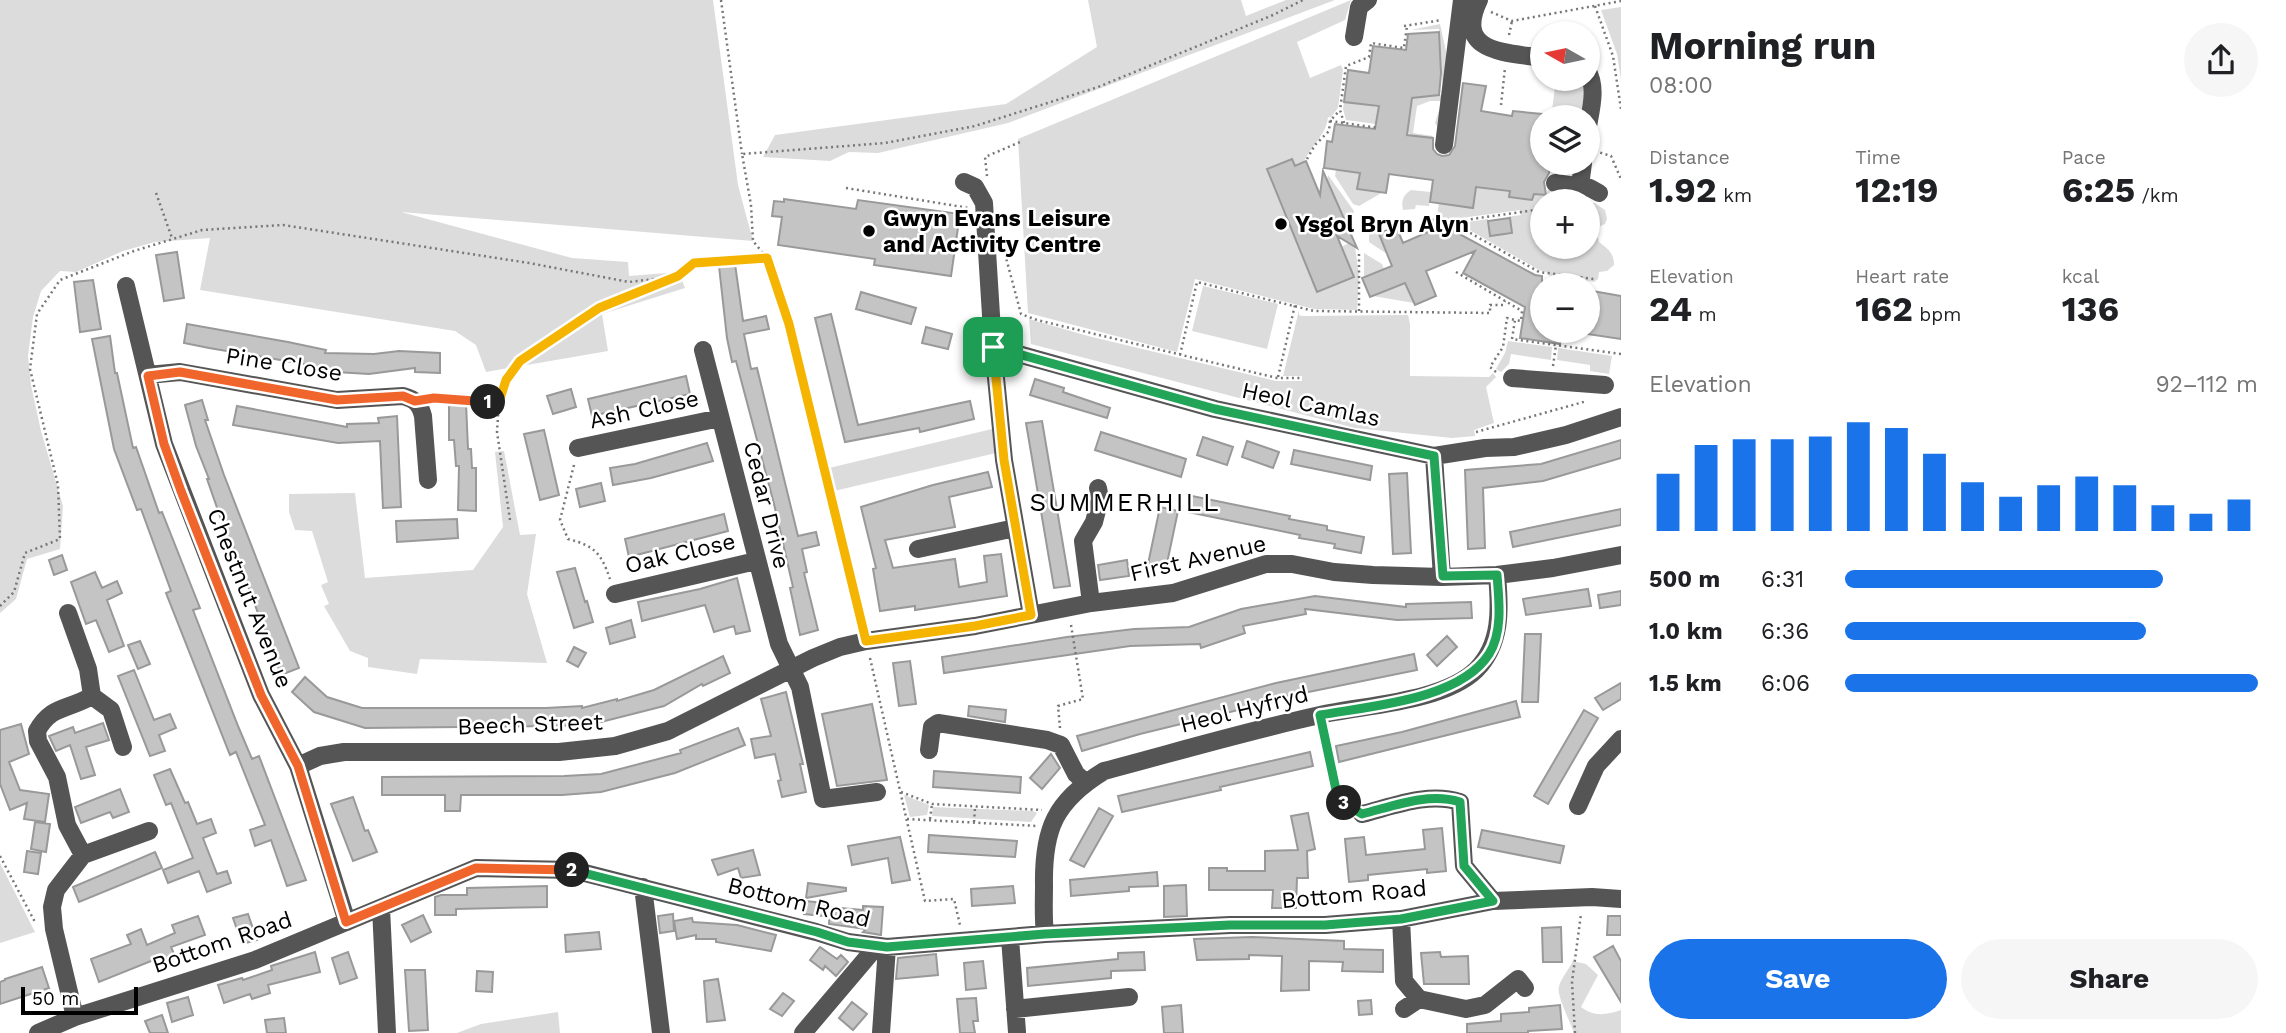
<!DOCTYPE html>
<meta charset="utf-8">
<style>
:root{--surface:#fff;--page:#f6f6f6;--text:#202124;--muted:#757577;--accent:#1a73e8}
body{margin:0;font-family:"Work Sans",sans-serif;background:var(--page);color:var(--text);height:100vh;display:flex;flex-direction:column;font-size:26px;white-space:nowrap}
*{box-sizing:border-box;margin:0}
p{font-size:23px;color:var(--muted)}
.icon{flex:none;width:38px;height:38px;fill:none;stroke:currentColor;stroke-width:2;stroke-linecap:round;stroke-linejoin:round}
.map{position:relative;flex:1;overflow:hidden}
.drawer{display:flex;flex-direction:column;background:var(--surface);width:665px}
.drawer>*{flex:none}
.needle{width:46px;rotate:279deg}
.controls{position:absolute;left:1530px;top:21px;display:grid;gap:14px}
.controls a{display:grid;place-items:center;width:70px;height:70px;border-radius:50%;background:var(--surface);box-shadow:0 2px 5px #0004;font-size:35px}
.scale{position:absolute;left:21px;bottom:18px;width:117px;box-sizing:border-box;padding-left:7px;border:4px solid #000;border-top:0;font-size:19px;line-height:24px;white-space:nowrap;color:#000;-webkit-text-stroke:5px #fff;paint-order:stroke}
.pin{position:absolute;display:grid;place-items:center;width:60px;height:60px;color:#fff;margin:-30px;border-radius:14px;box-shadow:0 4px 10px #0006}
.km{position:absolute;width:35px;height:35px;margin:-18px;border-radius:50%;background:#222;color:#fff;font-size:19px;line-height:35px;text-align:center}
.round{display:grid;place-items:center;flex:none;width:74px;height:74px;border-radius:37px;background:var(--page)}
.head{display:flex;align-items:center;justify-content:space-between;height:119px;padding:0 28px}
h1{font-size:38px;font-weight:700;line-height:52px}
.figures{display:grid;grid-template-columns:repeat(3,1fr);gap:10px;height:119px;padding:7px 28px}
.figures div{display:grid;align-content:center}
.figures b{font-size:35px;font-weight:700}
.figures small{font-size:19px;font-weight:400}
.figures p{font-size:19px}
.chart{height:196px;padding:14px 28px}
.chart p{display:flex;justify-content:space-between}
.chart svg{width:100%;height:126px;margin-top:7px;stroke:var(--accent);stroke-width:6}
.action{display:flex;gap:14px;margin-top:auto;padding:14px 28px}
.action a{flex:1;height:80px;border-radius:42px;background:var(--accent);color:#fff;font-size:28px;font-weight:700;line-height:80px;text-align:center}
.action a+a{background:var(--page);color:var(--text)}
ul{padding:0 28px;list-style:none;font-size:23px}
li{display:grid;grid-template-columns:112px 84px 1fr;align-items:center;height:52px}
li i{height:18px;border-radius:9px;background:var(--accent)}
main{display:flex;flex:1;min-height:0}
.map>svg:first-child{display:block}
</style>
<main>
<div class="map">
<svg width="1621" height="1033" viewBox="0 0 1621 1033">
<rect width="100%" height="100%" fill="#fff"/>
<path fill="#dcdcdc" d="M0,0H713L738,185L753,241L401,212L572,258L628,262L629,276L679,272L685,288L602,314L608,351L486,372L476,345L455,331L200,290L210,238L155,242L123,251L76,272L60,271L41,291L33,317L28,356L31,385L41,431L63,506L60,549L27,559L16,599L0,613Z
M1088,0H1241L1246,16L1286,0H1335L1008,123L878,153L849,152L830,161L763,157L775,135L1006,104L1097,47Z
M1351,0L1345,20L1297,42L1310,78L1341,65L1343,70L1338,108L1331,117H1328C1326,136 1311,145 1304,162L1295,166L1292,159L1267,169L1317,291L1341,247L1349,243L1355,247L1359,276L1357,310L1314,309L1195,279L1177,352L1028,313L1018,139Z
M1621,7V80L1617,54L1601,10Z
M1440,24L1446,51L1447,71L1438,127L1435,123L1442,101H1430L1417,106L1413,133L1433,136L1432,138L1410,135L1408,132L1410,111L1400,99L1443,95L1439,29L1411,30Z
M1556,79H1581L1585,86L1582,117H1564L1562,113L1552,110Z
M1344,102L1379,107L1376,124L1346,120L1343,109Z
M1336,170L1360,173L1358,189L1383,192L1359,206L1353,204L1335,176Z
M1328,175L1354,211L1353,219L1347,226L1327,180Z
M1442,181L1473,207L1476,187L1510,191V197L1532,200L1534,194L1546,195L1548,188L1569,190L1573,201H1542V247H1587V204L1595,203L1605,210L1607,219L1605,224L1596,228L1599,242C1608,249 1614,253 1614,265L1607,271L1599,272L1598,279L1594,282L1587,281L1580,285H1568L1569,280L1551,277L1546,272L1539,270L1466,228L1468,222L1488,219L1490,236L1512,234L1510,218L1507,217L1521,215L1520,210L1446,220L1436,224Z
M1411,190L1431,192L1429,206L1416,205L1415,209L1403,210C1401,201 1403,195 1411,190Z
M1377,230L1387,254L1369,242V232Z
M1364,253L1382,264L1384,269L1364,276Z
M1405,283L1414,303L1373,296Z
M1203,286L1278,304L1267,349L1192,331Z
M1299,310V315L1302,316L1408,315L1410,324V376L1489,377L1493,373L1496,377L1486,387L1494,423L1474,430L1475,436L1452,438L1355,428L1031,344L1029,319L1088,336L1276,381H1302V376H1283Z
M1508,341L1552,347L1551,360L1511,354L1509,364L1501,372L1496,369L1505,353Z
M1558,348L1612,356L1609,374L1590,371V365L1557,360Z
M992,429L996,453L834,491L829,468Z
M504,451L520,535L536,534L527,594L547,663L420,659L417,674L368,667V658L350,651L324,606L329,604L321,585L328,582L312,531L295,530L289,512V494L355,493L365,578L473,570L503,527L495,452Z
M904,795L929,805L927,815L910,817Z
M933,807L1033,811L1037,813L1031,822L932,816Z
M0,863L35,932L0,943Z
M1573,961L1586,964L1598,975L1581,1007C1594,1017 1606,1015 1621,1010V1033H1574C1570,1021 1556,995 1559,986C1562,977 1569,969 1573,961Z
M558,1012L560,1033H457L481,1024Z"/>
<path fill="#c4c4c4" stroke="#999" stroke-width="2" d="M1439,32L1441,73L1439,95L1412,98L1407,135L1433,138V149L1437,154L1442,156L1449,155L1455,146L1463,83L1486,86L1481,111L1512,116L1513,111L1542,114V163H1551L1549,173L1544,182L1546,195L1534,194L1532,200L1509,197L1510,191L1476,187L1473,208L1430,202L1433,180L1389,174L1386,193L1357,189L1360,173L1324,168L1327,141L1332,142L1335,124L1375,129L1379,106L1344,102L1348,70L1369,73L1373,46L1406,50L1408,34Z
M1292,159L1295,166L1306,161L1320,195L1323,171L1357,248L1337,236L1354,277L1317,292L1267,169Z
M784,199L856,209L858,200L960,214L951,276L874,265L875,259L778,245L782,217L772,216L774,201L784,202Z
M1430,218L1535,275L1542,276V331H1562L1560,344L1520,338L1525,307L1463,273L1475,251L1426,271L1436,296L1415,305L1405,283L1370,297L1362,278L1392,266L1379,234L1396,226L1403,243L1428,232Z
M1510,218L1512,233L1490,236L1488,221Z
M177,252L184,298L164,301L156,255Z
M735,264L743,321L766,316L769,329L744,334L751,369L757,368L798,536L816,532L819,545L802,549L807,572L804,573L818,630L800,635L790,588L793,587L774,504L736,361L732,362L727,338L719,266Z
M93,280L101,329L80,332L74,282Z
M1587,290L1621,296V339L1587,334Z
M861,292L916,308L911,324L856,309Z
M831,314L858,425L970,401L974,419L920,432L919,428L845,442L815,318Z
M187,324L288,342L326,350L325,353L374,354L399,351L440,353V373L415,372V368L369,374L336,372V370L292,362L209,348L184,343Z
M926,327L952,334L948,349L922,343Z
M110,336L115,373H117L133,448L136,447L159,513L162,512L200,608L193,610L238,726L252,759L259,756L306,880L287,886L271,840L255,846L250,830L265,825L236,752L230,755L166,593L171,591L141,509L137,510L114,449L92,339Z
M686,376L690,394L592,416L588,399Z
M1035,379L1064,388L1063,392L1110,408L1107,418L1030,395Z
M571,389L576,407L553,414L547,396Z
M202,400L208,420H205L224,475L299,668L281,675L230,538L228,539L207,479H209L196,446L185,405Z
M466,403L468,449H471L472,468H476V511L458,510L459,466H456L454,440H449V404Z
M237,406L347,427V424L379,423L378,418L397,416L401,507L383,508L380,441L338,443L233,425Z
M1042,421L1070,586L1054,588L1026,423Z
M544,430L559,495L540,500L524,434Z
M1101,432L1186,459L1181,477L1095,450Z
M1203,437L1233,447L1227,465L1197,455Z
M1621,440V458L1543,481L1483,488L1485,548L1468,549L1465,470L1541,464Z
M1247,441L1279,452L1273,468L1242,457Z
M707,443L713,461L651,478L613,485L610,468L635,464Z
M1294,450L1372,466L1370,480L1291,464Z
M988,472L992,487L949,497L955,527L885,540L893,568L955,559L959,587L987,582L984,556L1001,554L1007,596L915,610V606L880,611L873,569L876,568L861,507L933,485Z
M1407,473L1411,553L1393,554L1389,474Z
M601,483L605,501L580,507L576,489Z
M1192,496L1290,516L1289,519L1327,526V530L1364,537L1361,553L1334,548L1335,544L1299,538L1300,535L1188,512Z
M1160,507L1178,511L1166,568L1148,564Z
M1621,509V525L1513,547L1510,532Z
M724,514L728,531L629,557L625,539Z
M457,519L458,538L397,542L396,521Z
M62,555L67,570L54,575L49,560Z
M1127,560L1129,576L1100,580L1098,565Z
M575,568L585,602L587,601L593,622L574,628L557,572Z
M95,572L102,588L117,581L122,593L107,600L124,646L109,652L96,620L86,624L71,582Z
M737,578L750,631L736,634L734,626L714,632L705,605L642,621L638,602L700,589Z
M1588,589L1591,606L1526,615L1523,599Z
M1621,591V605L1600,608L1598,595Z
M1315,596L1406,607V604L1471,602L1472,618L1397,620L1305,609L1306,614L1243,626L1245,633L1201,648L1200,644L1130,646L944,673L942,657L1067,637L1134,629L1189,627L1241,609Z
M631,620L635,637L610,644L606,628Z
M1525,634H1541L1538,702H1522Z
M1447,636L1457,647L1437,666L1427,655Z
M140,641L150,664L138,669L128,645Z
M574,647L586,653L578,667L567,661Z
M1414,654L1417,670L1274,699L1275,701L1140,734L1082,751L1077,736L1276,683Z
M723,656L730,673L703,686L702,684L664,706L597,723L560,726L365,728L314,712L292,692L305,677L327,697L362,708H546L582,706V708L617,699V701L654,690Z
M910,661L916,704L899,706L893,663Z
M134,670L154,720L170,714L176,728L159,735L165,751L150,756L118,676Z
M1621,683V699L1603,710L1595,698Z
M786,692L803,764H800L806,792L782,797L778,781L781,780L775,754L755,758L751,739L771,736L761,699Z
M1516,701L1520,717L1339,762L1336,746L1402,732Z
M872,704L887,780L837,786L822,714Z
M969,706L1006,710L1005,722L968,716Z
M1584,710L1598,718L1548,804L1534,796Z
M103,723L109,740L86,747L95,775L81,779L70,745L56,751L49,736L73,727L75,733Z
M21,724L29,754L9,762L20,790L49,794L45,822L24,819L27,803L10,810L0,784V730Z
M738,728L745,745L675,773L601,792L562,795H461L460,811H445V795H382V777L564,776L601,774L681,753L680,750Z
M1310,752L1313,766L1220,787L1221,790L1122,812L1118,796Z
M1051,754L1060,768L1042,789L1030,778Z
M170,769L185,803L188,802L197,824L211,819L216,833L203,838L217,874L227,871L231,883L207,892L199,871L168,883L163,870L193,858L171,803L166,805L154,775Z
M934,771L1021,777L1020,793L933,787Z
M120,789L129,812L113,818L110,812L81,823L75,807Z
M353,797L365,831L368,830L377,852L353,861L331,804Z
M1099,808L1113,816L1084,867L1070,860Z
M1308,813L1315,849L1307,851L1308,878H1297L1296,908H1272L1273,890H1209V868H1227V871H1265V851L1298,850L1291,816Z
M35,822L50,824L46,852L31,849Z
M1442,828L1446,871L1427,873V869L1368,875V880L1349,882L1345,839L1364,837L1366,855L1425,849L1423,830Z
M1482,830L1564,846L1560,863L1478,847Z
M929,835L1017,841L1015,857L928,852Z
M900,837L910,880L892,883L888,858L852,865L848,846Z
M753,850L760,875L741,878L738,868L718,875L712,860Z
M27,851L41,853L38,874L24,872Z
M155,852L162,868L79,902L73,887Z
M1157,872L1158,886L1129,887V891L1071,896L1070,880Z
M808,883L846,888V891L806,898Z
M1186,885L1187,916L1164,917V886Z
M547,886V907L456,909V915H435V897L441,895H467V888Z
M1013,886L1015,903L972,906L971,889Z
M805,901L825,903L823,916L804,914Z
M863,906L883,907L881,935L863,932L866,929L829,924L830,907L863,910Z
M248,914L257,940L242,944L233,918Z
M673,914L674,931L660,933L658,916Z
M423,915L431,932L411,942L402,925Z
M198,916L205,935L171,947L175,956L158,963L156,959L99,982L91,959L131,944L127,935L141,929L147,945L175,933L172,925Z
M1608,916H1621V935H1607Z
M692,918L693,922L737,925L776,935L771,951L716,942V939H696V935L677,939L674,921Z
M1561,927L1562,962H1543L1542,928Z
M599,932L601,949L566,952L565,935Z
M1252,937L1344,941V949L1383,950V972L1342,971L1343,962L1309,961V990L1281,991L1282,956L1249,955V959L1197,960L1194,939Z
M1613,946L1621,961V1002L1594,957Z
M820,947L837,959L841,955L848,962L836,976L825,966L823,970L810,960Z
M315,952L320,972L268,985L270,993L252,999L250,994L224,1003L218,985L242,978L243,980L272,970L271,966Z
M348,952L357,978L340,984L332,958Z
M1144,952L1145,970L1111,971V978L1028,986L1027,968L1118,959V953Z
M1440,952L1441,957L1468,956L1469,984H1424L1421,953Z
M936,954L938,975L896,979L898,958Z
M983,961L986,988L966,990L964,963Z
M42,967L49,988L0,1004V982L5,980V979Z
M405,970H425L428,1030L409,1031Z
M477,971L493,972L492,992L476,991Z
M718,979L725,1020L707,1022L704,981Z
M783,993L794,1001L782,1016L770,1009Z
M188,997L193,1015L172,1022L167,1003Z
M976,998L978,1021H973L975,1033H960L957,999Z
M1371,1000L1372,1014L1359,1015L1358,1001Z
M852,1002L867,1014L853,1030L839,1018Z
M1181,1005L1183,1033H1164L1162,1007Z
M1560,1005L1562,1029L1528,1031V1033H1467V1024L1501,1021V1014L1529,1012V1008Z
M162,1015L168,1033H150L145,1021Z
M284,1018L286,1033H267L265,1020Z"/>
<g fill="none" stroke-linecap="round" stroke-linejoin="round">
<path stroke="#777" stroke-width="2.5" stroke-dasharray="2 3.5" stroke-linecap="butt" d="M721,0L742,154
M1595,6L1613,56L1621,109
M1491,12L1512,21L1621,1
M1404,26L1442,20
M1509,35L1512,21
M1501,105L1505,68
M1556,113L1559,117
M1330,121L1379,128
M1344,123L1340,110L1346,66L1369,57L1371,43L1404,48L1407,26
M1595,151L1611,156L1621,179
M1307,159L1315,145L1329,131L1330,121L1339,111
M987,176L985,157L1020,142
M846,188L969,208
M156,193L172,238
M1451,222L1539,272L1594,279
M1439,227L1451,222L1542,209
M1005,254L1021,314L1037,320L1277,378H1302
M1359,254V312
M1456,272L1522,311L1521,321L1515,320L1512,339L1621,354
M1180,355L1197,282L1314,311L1490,313V305H1503L1505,301
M1553,366L1556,345
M1496,372L1490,367L1503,347L1507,318L1515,320
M1278,377L1295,305
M432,398L499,402
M1476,432L1587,401
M574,465L560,520L568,539C595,546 601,553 610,579
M510,520L497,432L499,402L506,380L520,361L599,308L672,279
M0,606L14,592L25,553L60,539L58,485L30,369L37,314L60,280L134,251L202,230L283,225L529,263L629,282L679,276L693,263L767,258
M862,624L789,324L767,258L753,241L751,205L742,154L885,143L975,126L1098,87L1273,15L1303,0
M870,658L925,901L954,899L960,925
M1060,728L1058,706L1083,699L1071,625
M1324,732L1338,799L1349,806
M901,792L932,804L1042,810
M907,819L1037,826
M930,819L932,804
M974,822L975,808
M0,856L36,924
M1575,1033L1572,982L1581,914"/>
<path stroke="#555" stroke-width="18" d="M1479,0C1454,53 1505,52 1542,58
M1354,37L1359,7L1368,0
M1587,70C1598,88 1590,112 1587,132
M1444,145L1462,0
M964,182L975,187L984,203L993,347L1004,460L1031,615
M1555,183L1590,188L1599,193
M1580,186L1583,163
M126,286L164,444L261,695L298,766L347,922
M993,347L1215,409L1434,456L1485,448L1514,447L1566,435L1621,417
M703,350L779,644L800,687L823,799L877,792
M148,375L180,372L337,400L403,396C415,399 420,404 423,416L428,480
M1512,378L1605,385
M578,448L720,418
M1434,456L1442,577
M918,549L1015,528
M615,594L756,561
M1091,603L1083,541L1094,522L1100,499L1098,488
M68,613L88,669L92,696L111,710L123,747
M929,750L932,727L938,723L1047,740L1061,745L1076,774L1085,782
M298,766L320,756L344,752H559L615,746L668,731L813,658L840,647L866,641L975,626L1091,603L1173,593L1266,564H1292L1334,572L1373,575L1442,577L1497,575L1553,568L1621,555
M1578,806L1596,766L1621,739
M1362,814C1394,806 1428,792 1460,802L1464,866L1493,901
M83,855L149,831
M643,887L661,1033
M381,908L387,1033
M1401,919L1404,981L1419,999L1466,1009L1485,1005L1518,979L1525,988
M1045,934C1043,918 1044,901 1044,885C1043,829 1055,801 1104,771C1176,752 1247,731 1320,715C1365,705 1443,702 1476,670C1502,644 1500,608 1497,575
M1010,938L1017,1032
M1015,1009L1129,997
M1404,1009L1419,999
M75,1017L54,929L52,907L56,890L83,855L67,825L57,777L38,741L37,731C51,705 68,710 92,696
M38,1033L75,1017L255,960L476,868L573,870L816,932L848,942L887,947L1045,934L1230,925H1325L1401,919L1493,901L1592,897L1621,899
M803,1033L876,947
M881,1033L887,947"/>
</g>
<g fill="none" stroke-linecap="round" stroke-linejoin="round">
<defs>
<path id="split-1" d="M488,402H499L506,380L520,361L599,308L678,276L694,263L767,258L789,324L866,641L975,626L1031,615L1004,460L993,347"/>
<path id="split-2" d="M488,402L434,398L415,401L403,396L337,400L180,372L148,376L164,444L181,491L261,695L298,766L346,922L476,868L572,870"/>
<path id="split-3" d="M572,870L817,932L848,942L887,947L1045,934L1230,925H1325L1401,919L1493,901L1464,866L1460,802C1428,792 1394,806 1362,814L1344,803"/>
<path id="split-4" d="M993,347L1215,409L1434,456L1443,576L1497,575C1499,600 1503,632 1489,654C1460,700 1370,706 1320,715L1338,799L1344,803"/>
</defs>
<use href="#split-1" stroke="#fff" stroke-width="14"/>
<use href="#split-2" stroke="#fff" stroke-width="14"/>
<use href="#split-3" stroke="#fff" stroke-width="14"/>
<use href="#split-4" stroke="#fff" stroke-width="14"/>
<use href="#split-1" stroke="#f5b400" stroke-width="9"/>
<use href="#split-2" stroke="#f0652b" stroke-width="9"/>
<use href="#split-3" stroke="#22a559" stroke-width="9"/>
<use href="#split-4" stroke="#22a559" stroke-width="9"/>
</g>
<g fill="#000" stroke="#fff" stroke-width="2.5">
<circle cx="1281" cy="224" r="7"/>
<circle cx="869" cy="231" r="7"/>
</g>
<g text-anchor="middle" stroke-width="5" stroke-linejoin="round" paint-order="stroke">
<g font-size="23" font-weight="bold" fill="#000" stroke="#fff" text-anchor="start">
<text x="883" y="226">Gwyn Evans Leisure<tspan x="883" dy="26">and Activity Centre</tspan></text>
<text x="1295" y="232">Ysgol Bryn Alyn</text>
</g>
<g font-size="23" fill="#000" stroke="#fff">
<text transform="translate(284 364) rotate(9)" y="8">Pine Close</text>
<text transform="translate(1311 404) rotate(12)" y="8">Heol Camlas</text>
<text transform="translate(644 409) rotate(-12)" y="8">Ash Close</text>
<text transform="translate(767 505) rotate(76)" y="8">Cedar Drive</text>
<text transform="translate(680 553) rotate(-13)" y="8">Oak Close</text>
<text transform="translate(1198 558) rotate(-13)" y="8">First Avenue</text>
<text transform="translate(250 598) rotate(68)" y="8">Chestnut Avenue</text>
<text transform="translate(1244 709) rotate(-14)" y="8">Heol Hyfryd</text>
<text transform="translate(530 724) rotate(-2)" y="8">Beech Street</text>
<text transform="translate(1354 894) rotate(-5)" y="8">Bottom Road</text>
<text transform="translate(799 902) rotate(14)" y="8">Bottom Road</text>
<text transform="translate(222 942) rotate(-19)" y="8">Bottom Road</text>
</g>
<g font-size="26" letter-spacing="2" fill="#000" stroke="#fff">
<text x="1125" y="511">SUMMERHILL</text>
</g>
</g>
</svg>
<div class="controls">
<a><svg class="needle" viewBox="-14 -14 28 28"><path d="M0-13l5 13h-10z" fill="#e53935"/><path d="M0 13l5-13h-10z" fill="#757577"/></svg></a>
<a><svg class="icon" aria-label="layers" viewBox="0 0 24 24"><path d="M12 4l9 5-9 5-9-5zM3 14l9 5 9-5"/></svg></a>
<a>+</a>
<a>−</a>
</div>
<div class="scale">50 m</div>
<div class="pin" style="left:993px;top:347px;background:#1e9e55"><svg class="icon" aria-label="arrive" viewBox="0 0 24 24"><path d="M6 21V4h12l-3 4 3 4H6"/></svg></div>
<b class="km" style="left:488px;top:402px">1</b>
<b class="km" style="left:572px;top:870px">2</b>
<b class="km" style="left:1344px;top:803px">3</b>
</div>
<section class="drawer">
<div class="head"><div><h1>Morning run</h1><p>08:00</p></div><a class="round"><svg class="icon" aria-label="share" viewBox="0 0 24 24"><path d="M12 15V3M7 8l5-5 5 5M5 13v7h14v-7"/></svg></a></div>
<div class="figures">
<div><p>Distance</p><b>1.92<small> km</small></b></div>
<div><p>Time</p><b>12:19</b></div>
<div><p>Pace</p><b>6:25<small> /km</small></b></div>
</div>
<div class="figures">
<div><p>Elevation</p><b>24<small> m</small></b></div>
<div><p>Heart rate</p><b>162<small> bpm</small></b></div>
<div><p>kcal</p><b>136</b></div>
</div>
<div class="chart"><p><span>Elevation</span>92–112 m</p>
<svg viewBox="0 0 160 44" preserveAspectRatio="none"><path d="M5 44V24M15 44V14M25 44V12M35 44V12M45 44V11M55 44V6M65 44V8M75 44V17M85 44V27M95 44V32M105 44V28M115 44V25M125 44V28M135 44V35M145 44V38M155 44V33"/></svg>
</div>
<ul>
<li><b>500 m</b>6:31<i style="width:77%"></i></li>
<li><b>1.0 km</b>6:36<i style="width:73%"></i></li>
<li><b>1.5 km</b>6:06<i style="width:100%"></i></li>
</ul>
<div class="action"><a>Save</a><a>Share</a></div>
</section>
</main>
